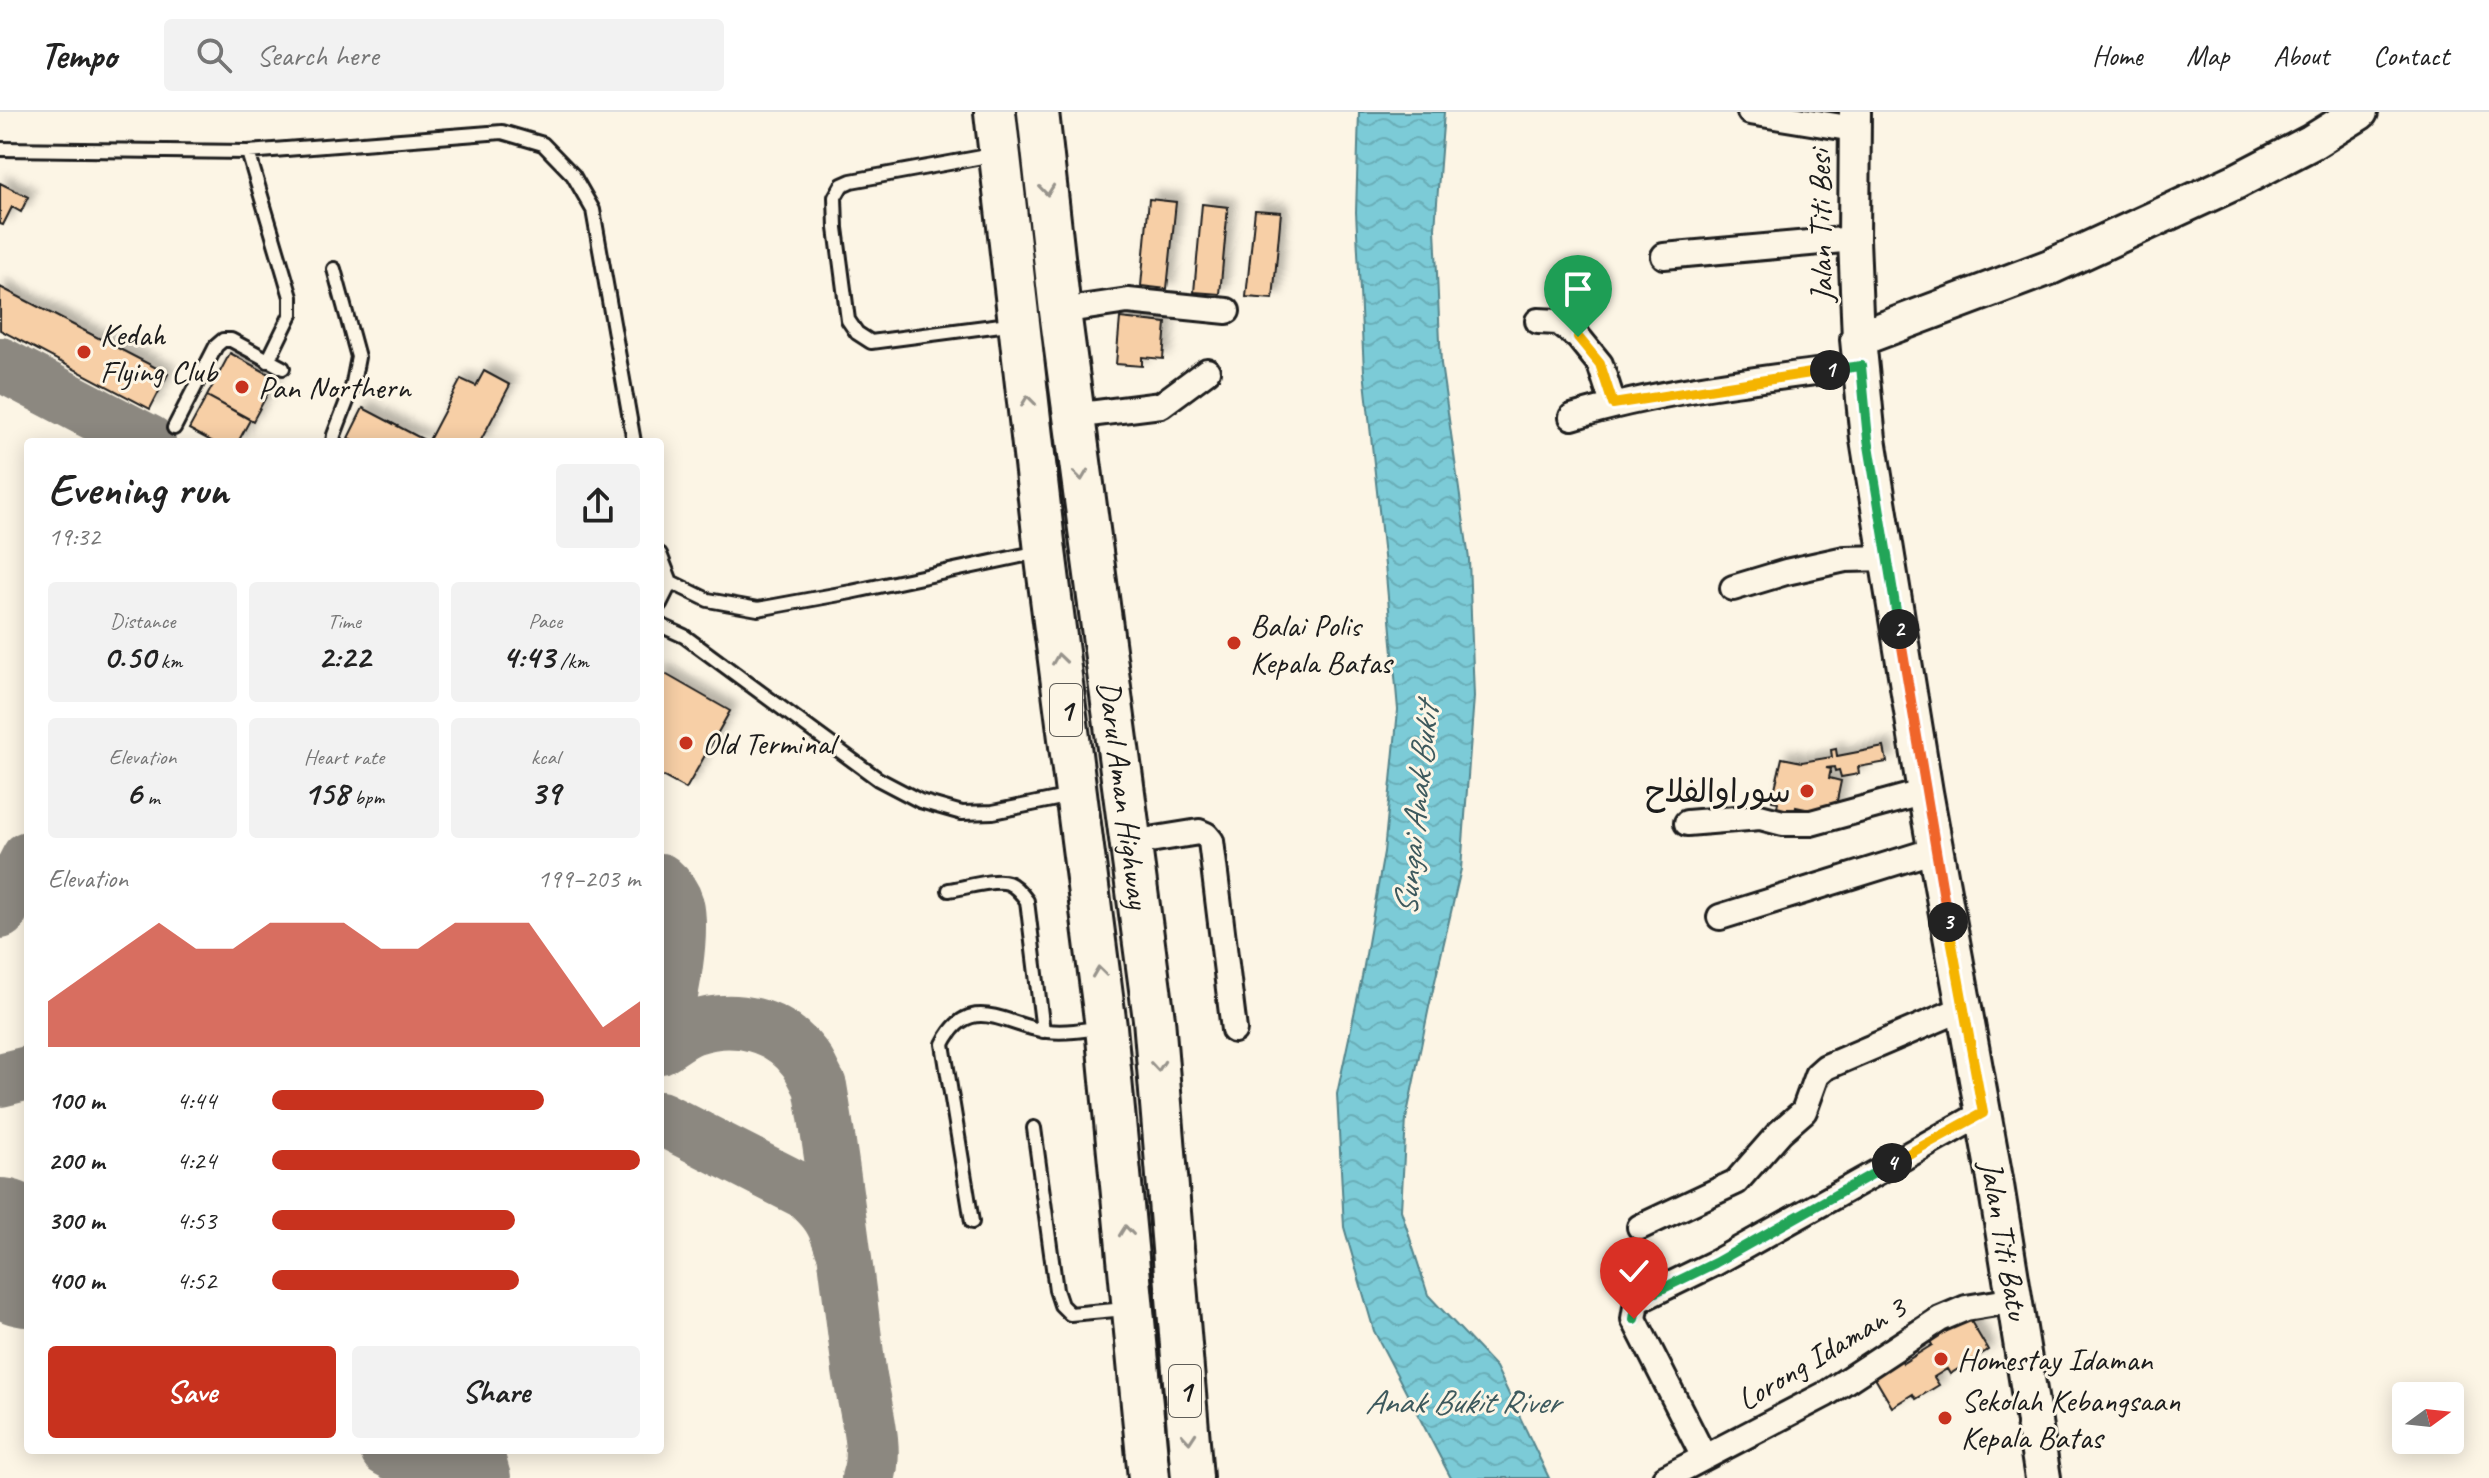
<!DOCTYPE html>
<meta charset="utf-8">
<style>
:root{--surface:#fff;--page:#f2f2f2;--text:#222;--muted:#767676;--line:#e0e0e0;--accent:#c8321e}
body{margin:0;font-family:Caveat,"Playpen Sans Arabic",sans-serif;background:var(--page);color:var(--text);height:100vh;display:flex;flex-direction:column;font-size:30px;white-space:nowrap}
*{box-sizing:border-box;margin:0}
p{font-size:26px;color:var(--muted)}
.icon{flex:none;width:44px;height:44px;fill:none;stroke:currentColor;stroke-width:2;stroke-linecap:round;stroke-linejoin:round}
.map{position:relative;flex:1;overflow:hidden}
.drawer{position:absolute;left:24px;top:326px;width:640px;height:1016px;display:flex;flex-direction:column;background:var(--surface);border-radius:8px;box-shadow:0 4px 20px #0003}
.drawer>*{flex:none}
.needle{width:52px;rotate:75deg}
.tools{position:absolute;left:2392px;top:1270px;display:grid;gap:16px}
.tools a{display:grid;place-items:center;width:72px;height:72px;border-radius:8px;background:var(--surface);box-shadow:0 4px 20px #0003;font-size:40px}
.pin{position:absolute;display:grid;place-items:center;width:68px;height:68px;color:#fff;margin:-82px -34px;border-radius:50% 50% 50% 0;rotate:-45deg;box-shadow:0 0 8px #0007}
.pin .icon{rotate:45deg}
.km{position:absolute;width:40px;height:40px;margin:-20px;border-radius:50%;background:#222;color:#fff;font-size:22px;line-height:40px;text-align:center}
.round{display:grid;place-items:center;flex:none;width:84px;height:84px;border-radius:8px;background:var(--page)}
.headline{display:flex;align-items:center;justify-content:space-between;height:136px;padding:0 24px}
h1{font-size:44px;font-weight:700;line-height:60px}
.stats{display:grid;grid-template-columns:repeat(3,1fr);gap:12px;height:136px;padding:8px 24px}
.stats div{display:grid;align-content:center;border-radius:8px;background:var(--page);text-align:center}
.stats b{font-size:34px;font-weight:700}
.stats small{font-size:22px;font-weight:400}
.stats p{font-size:22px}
.chart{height:224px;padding:16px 24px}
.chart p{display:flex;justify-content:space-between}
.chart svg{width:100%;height:144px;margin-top:8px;fill:var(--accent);opacity:.7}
.action{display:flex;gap:16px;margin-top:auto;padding:16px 24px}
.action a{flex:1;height:92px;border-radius:8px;background:var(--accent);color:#fff;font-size:32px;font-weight:700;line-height:92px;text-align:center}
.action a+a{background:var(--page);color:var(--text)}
ul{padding:0 24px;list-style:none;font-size:26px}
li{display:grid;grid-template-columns:128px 96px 1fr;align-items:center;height:60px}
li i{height:20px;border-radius:10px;background:var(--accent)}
header{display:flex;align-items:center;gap:48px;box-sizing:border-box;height:112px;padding:0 40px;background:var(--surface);border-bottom:2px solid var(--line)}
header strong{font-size:38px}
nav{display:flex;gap:44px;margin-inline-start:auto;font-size:28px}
.search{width:560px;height:72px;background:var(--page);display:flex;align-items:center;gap:20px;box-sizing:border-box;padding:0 28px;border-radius:8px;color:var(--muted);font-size:30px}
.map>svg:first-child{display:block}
</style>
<header>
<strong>Tempo</strong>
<div class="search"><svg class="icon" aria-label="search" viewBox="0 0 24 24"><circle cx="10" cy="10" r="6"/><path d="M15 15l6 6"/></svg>Search here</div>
<nav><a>Home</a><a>Map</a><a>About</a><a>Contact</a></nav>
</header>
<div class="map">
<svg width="2489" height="1366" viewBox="0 0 2489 1366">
<defs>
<pattern id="water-waves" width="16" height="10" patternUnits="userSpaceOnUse" patternTransform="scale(2)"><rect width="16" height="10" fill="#7bcbd7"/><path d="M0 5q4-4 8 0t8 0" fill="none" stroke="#6aaeb8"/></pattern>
<filter id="shadow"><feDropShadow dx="7" dy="-7" stdDeviation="4" flood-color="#0004"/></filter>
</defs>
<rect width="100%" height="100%" fill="#fcf5e5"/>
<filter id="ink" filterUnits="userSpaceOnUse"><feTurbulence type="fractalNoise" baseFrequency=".0125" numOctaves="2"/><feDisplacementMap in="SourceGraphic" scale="16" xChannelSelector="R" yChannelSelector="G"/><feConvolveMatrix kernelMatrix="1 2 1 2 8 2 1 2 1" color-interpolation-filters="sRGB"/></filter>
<g filter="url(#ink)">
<path fill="url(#water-waves)" stroke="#55858c" stroke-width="2" d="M1359,0H1444L1435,116L1441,252L1469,447L1474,585L1461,757L1429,895L1406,1007L1401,1098L1428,1183L1496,1255L1549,1366H1451L1374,1219L1344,1115L1337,982L1362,865L1384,740L1398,598L1386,463L1364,259L1356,100Z"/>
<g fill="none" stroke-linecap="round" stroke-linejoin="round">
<path stroke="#8c8880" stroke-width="54" d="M0,252L149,330
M660,768C667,774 674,783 677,793C685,825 668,901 660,934
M0,800L28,746
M660,935C670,929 681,920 692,916C733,902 778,911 805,947C811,955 815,966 820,974C836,1068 847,1163 859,1258C863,1289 879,1337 868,1366
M0,968L28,961
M660,1006L807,1081C827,1099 833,1108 841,1133
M387,1338L440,1366
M476,1338L484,1366"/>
<path stroke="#8c8880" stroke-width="134" d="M0,1133L28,1148"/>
</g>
<path fill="#f7cfa6" stroke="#1c1c1c" stroke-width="2" filter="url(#shadow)" d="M0,71L28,85L21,100L12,95L3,113L0,112Z
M1149,87L1176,90L1167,177L1141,174Z
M1202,92L1228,95L1220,182L1194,180Z
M1255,98L1281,100L1273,187L1246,185Z
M0,175L168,262L150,297L0,218Z
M1120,206L1166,211L1163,247L1142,245V254L1116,252Z
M230,241L276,266L253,309L207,284Z
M484,259L510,273L480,330H428L461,267L476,274Z
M207,284L250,308L238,330H213L189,317Z
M363,296L428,330H356L348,326Z
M660,559L730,599L686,677L660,663Z
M1884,635L1887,650L1858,655L1859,662L1841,665L1839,658L1835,659L1834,655L1826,656L1831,657L1829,666L1841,669L1834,703L1796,695L1794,705L1776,701L1778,690L1772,689L1782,646L1802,650L1832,645L1831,638L1836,637L1837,644Z
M1966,1201L1988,1238L1950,1262L1947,1257L1934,1265L1939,1273L1916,1287L1913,1282L1892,1295L1872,1261L1899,1244L1903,1251L1932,1233L1928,1225Z"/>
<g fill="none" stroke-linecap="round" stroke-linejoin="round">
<defs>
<path id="service" d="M0,37L248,40L502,20L543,32L573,63L593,98L634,330
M248,40L291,185V202L268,249
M993,43L851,69L842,73L835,85L836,116L848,208L857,221L871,230L1016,211
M174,316L216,234L223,228H231L283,256
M333,330L334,323L352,276L358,245L334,157
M660,442L671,470L708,488L758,497L851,480L1039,440
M660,492L671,470
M660,513L684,524L878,667L920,689L962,701L993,700L1071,684
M949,778C964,776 995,766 1008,771C1016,774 1022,782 1027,789L1043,919
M1034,1016L1056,1178L1061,1193L1070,1202L1126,1197
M972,1110L943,932C970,878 1007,915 1047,919C1066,921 1084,918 1103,915"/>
<path id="minor" d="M1750,0L1854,17
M1664,144L1854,127
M1060,199L1128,189L1227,199
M1538,209L1558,210L1578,225L1600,252L1613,292
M1073,304L1161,293L1207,259
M1572,305C1666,277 1764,267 1861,254
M1733,476L1786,460L1845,447L1889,446
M1687,711L1760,705L1783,711H1811L1925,680
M1131,731L1199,720L1206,723L1211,729L1234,918
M1720,805L1935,738
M1640,1115L1736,1070L1780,1020L1804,999L1817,963L1826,955L1964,896
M1704,1345L1634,1207L1637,1189L1715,1151L1983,1001
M1665,1366L1826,1282L1940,1207L1966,1196L2015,1188"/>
<path id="tertiary" d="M1855,0L1854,127L1858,227"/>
<path id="secondary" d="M2043,1366L1995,1067L1925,680L1868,327L1858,227L2050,155L2237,69L2312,30L2360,0"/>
<g id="trunk">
<path d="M995,0L1045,439L1106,915L1149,1366"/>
<path id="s1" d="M1038,0L1060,199L1154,907L1192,1366"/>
</g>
</defs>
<use href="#service" stroke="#1c1c1c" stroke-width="18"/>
<use href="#minor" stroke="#1c1c1c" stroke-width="30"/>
<use href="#tertiary" stroke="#1c1c1c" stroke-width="36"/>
<use href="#secondary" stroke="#1c1c1c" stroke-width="40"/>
<use href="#trunk" stroke="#1c1c1c" stroke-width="46"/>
<use href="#service" stroke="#fcf5e5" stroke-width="12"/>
<use href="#minor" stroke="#fcf5e5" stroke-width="24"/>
<use href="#tertiary" stroke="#fcf5e5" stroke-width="30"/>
<use href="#secondary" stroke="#fcf5e5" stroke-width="34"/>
<use href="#trunk" stroke="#fcf5e5" stroke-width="40"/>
</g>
<defs><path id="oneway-chevron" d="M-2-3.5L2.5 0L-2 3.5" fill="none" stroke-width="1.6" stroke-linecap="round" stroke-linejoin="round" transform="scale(2)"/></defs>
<g stroke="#97938b">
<use href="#oneway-chevron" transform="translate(1047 78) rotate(84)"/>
<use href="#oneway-chevron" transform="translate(1028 289) rotate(-97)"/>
<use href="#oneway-chevron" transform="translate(1081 363) rotate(83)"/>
<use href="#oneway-chevron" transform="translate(1059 547) rotate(-98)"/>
<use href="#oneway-chevron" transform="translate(1099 860) rotate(-97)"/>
<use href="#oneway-chevron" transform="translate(1158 954) rotate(85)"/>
<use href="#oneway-chevron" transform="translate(1126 1119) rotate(-96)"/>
<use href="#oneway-chevron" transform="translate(1189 1326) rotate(85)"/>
</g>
</g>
<g fill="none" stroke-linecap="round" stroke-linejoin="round" filter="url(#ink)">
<defs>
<path id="split-1" d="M1578,225L1600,252L1613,292L1830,258"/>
<path id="split-2" d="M1830,258L1861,254L1868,327L1899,517"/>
<path id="split-3" d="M1899,517L1948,810"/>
<path id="split-4" d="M1892,1051L1983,1001L1948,810"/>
<path id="split-5" d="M1634,1207L1637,1189L1715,1151L1892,1051"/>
</defs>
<use href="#split-1" stroke="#fff" stroke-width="16"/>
<use href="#split-2" stroke="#fff" stroke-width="16"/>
<use href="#split-3" stroke="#fff" stroke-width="16"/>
<use href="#split-4" stroke="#fff" stroke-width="16"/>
<use href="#split-5" stroke="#fff" stroke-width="16"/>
<use href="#split-1" stroke="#f5b400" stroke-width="10"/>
<use href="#split-2" stroke="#22a559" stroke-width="10"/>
<use href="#split-3" stroke="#f0652b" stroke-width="10"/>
<use href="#split-4" stroke="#f5b400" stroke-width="10"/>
<use href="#split-5" stroke="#22a559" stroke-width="10"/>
</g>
<g fill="#c8321e" stroke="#fcf5e5" stroke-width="3">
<circle cx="84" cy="240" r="8"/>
<circle cx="242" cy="275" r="8"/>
<circle cx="1234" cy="531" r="8"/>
<circle cx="686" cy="631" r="8"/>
<circle cx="1807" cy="679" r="8"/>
<circle cx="1941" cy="1247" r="8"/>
<circle cx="1945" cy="1306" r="8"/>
</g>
<g text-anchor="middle" stroke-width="6" stroke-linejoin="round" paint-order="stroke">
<g fill="#fcf5e5" stroke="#5f5d58" stroke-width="2">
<rect x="1050" y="572" width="32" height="52" rx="6"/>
<rect x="1169" y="1253" width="32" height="52" rx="6"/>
</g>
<g font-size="30" font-weight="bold" fill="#1c1c1c">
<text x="1066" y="608">1</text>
<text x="1185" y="1289">1</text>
</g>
<g font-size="32" fill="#1c1c1c" stroke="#fcf5e5">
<text transform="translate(1820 114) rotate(-91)" y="11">Jalan Titi Besi</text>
<text dy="11" stroke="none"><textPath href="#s1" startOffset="688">Darul Aman Highway</textPath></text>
<text transform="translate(2005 1128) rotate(80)" y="11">Jalan Titi Batu</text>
<text transform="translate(1821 1241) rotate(-31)" y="11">Lorong Idaman 3</text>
</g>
<g font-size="32" fill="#1c1c1c" stroke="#fcf5e5" text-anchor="start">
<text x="100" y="233">Kedah<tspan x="100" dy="37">Flying Club</tspan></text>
<text x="258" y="286">Pan Northern</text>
<text x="1250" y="524">Balai Polis<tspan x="1250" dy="37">Kepala Batas</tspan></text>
<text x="702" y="642">Old Terminal</text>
<text x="1791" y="690" text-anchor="end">سوراوالفلاح</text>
<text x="1957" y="1258">Homestay Idaman</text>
<text x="1961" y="1299">Sekolah Kebangsaan<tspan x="1961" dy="37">Kepala Batas</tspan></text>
</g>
<g font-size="34" font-style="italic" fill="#3d595d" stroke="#fcf5e5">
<text transform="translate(1415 698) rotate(-84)" y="12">Sungai Anak Bukit</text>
<text x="1462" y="1301">Anak Bukit River</text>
</g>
</g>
</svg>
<div class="tools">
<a><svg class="needle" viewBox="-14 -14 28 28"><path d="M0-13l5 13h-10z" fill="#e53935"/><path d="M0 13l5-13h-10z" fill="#767676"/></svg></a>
</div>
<div class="pin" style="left:1578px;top:225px;background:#1e9e55"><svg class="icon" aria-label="arrive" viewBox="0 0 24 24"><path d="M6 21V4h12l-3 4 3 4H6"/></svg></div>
<div class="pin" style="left:1634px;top:1207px;background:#d93025"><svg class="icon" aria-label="check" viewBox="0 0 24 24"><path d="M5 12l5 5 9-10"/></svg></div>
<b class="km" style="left:1830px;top:258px">1</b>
<b class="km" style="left:1899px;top:517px">2</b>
<b class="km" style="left:1948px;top:810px">3</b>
<b class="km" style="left:1892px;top:1051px">4</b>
<section class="drawer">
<div class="headline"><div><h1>Evening run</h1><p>19:32</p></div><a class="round"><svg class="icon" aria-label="share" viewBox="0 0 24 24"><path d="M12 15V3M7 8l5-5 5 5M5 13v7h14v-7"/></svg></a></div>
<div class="stats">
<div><p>Distance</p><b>0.50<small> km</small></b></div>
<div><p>Time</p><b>2:22</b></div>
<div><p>Pace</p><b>4:43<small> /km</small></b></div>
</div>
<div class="stats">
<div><p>Elevation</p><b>6<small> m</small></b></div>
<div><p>Heart rate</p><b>158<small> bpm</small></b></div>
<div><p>kcal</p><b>39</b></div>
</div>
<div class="chart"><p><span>Elevation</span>199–203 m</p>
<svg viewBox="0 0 160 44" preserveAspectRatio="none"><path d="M0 44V30L10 22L20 14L30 6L40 14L50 14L60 6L70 6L80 6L90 14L100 14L110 6L120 6L130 6L140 22L150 38L160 30V44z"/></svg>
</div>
<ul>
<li><b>100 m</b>4:44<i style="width:74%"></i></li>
<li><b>200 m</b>4:24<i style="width:100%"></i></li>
<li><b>300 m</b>4:53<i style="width:66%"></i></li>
<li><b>400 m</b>4:52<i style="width:67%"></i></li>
</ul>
<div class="action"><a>Save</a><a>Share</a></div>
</section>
</div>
